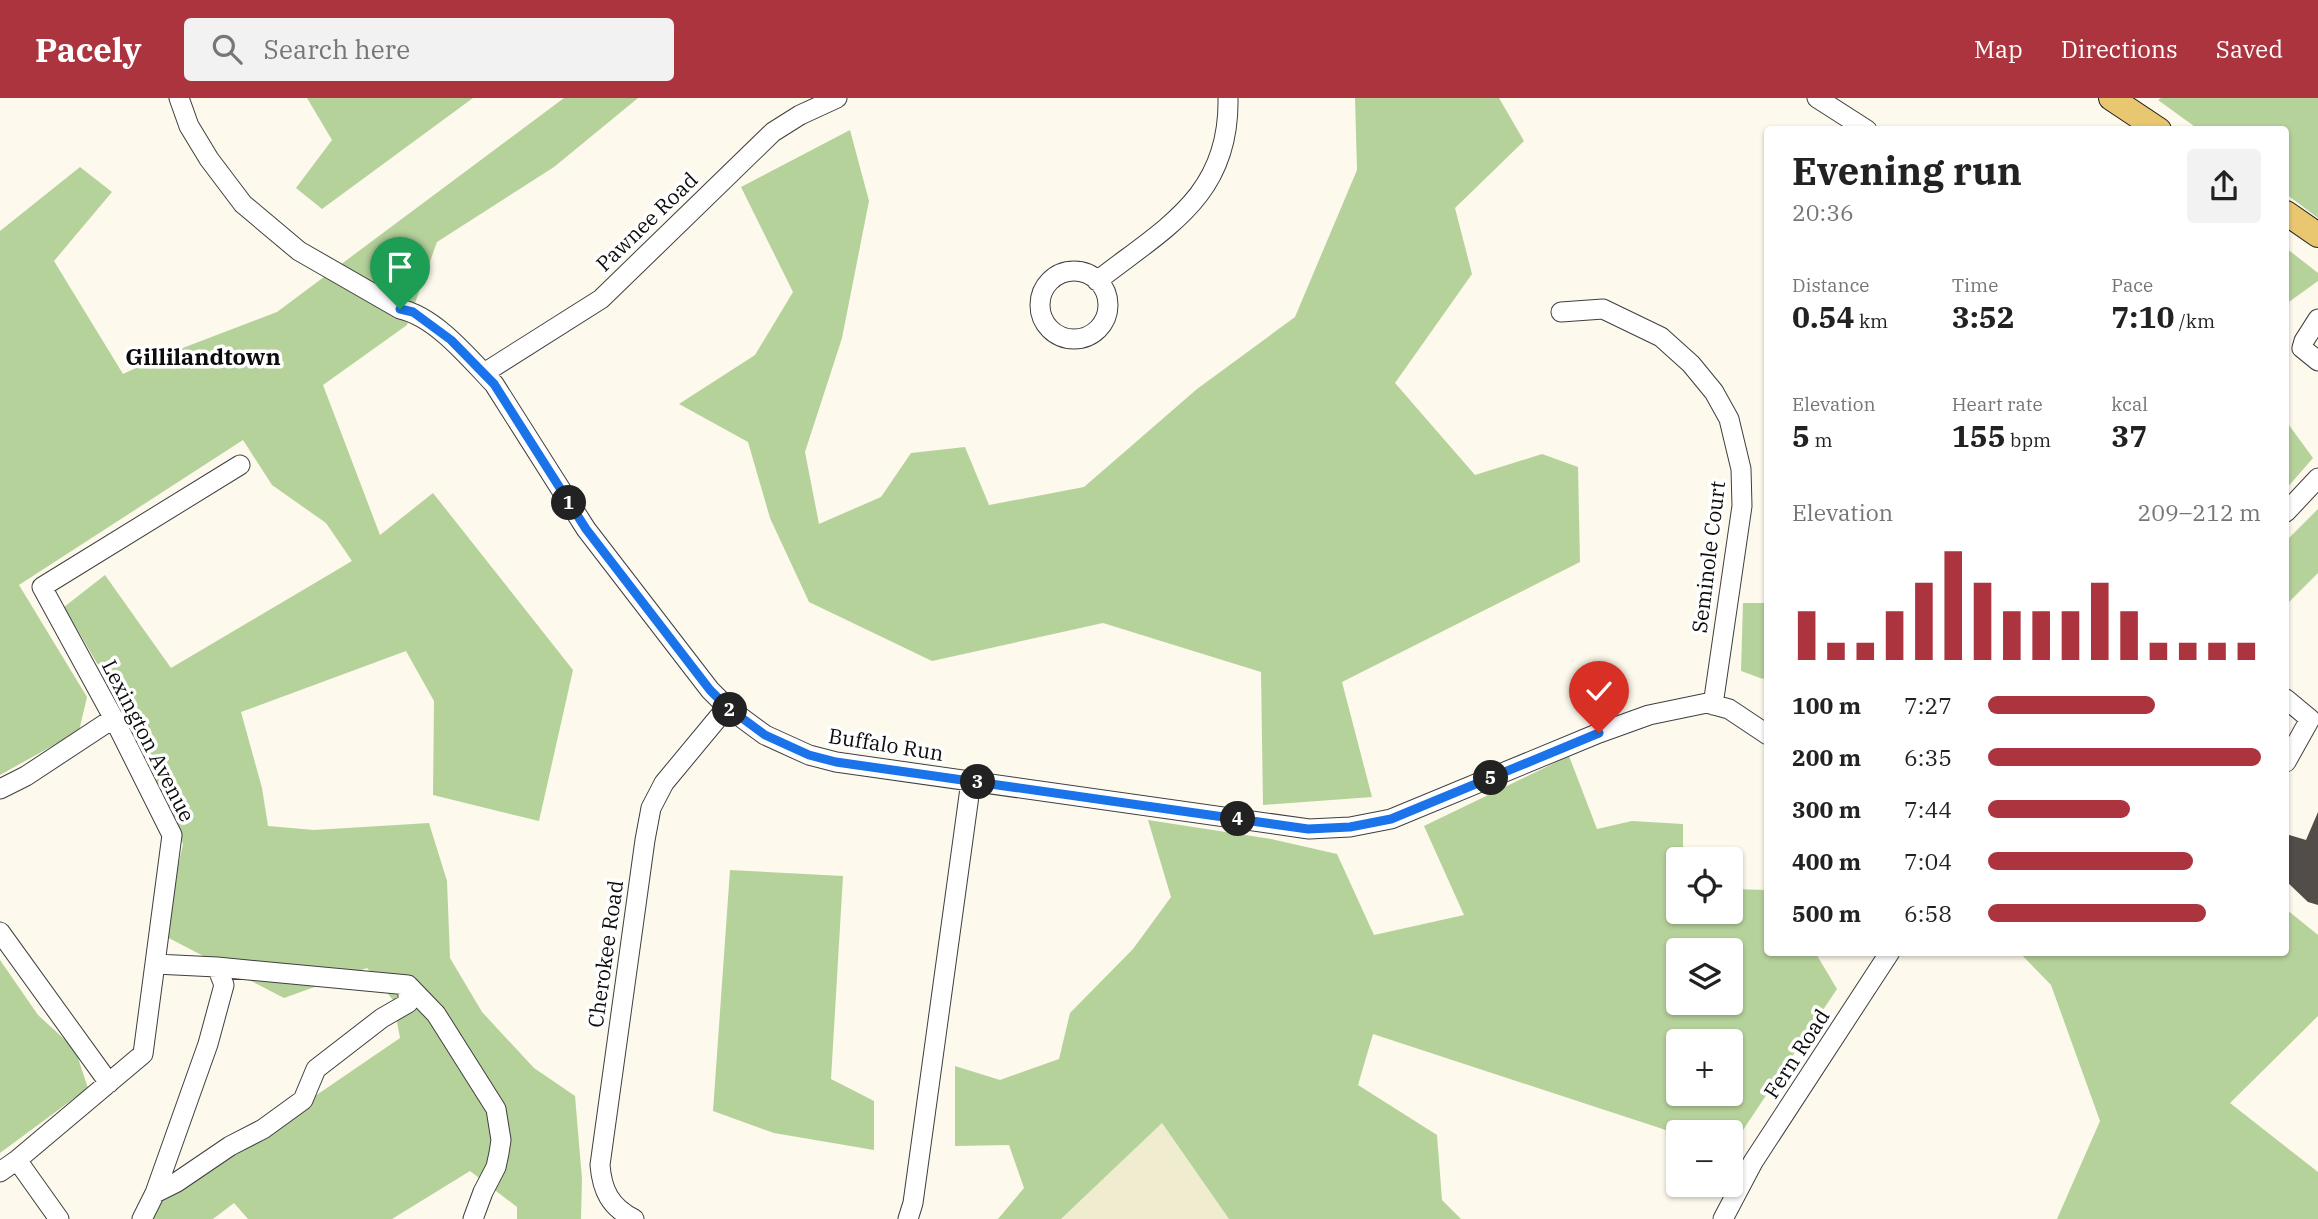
<!DOCTYPE html>
<meta charset="utf-8">
<style>
:root{--surface:#fff;--page:#f2f2f2;--text:#222;--muted:#767676;--accent:#ab343e}
body{margin:0;font-family:"IBM Plex Serif",serif;background:var(--page);color:var(--text);height:100vh;display:flex;flex-direction:column;font-size:26px;white-space:nowrap}
*{box-sizing:border-box;margin:0}
p{font-size:23px;color:var(--muted)}
.icon{flex:none;width:38px;height:38px;fill:none;stroke:currentColor;stroke-width:2;stroke-linecap:round;stroke-linejoin:round}
.map{position:relative;flex:1;overflow:hidden}
.side{position:absolute;left:1764px;top:28px;width:525px;height:830px;display:flex;flex-direction:column;background:var(--surface);border-radius:7px;box-shadow:0 2px 5px #0004}
.side>*{flex:none}
.controls{position:absolute;left:1666px;top:749px;display:grid;gap:14px}
.controls a{display:grid;place-items:center;width:77px;height:77px;border-radius:7px;background:var(--surface);box-shadow:0 2px 5px #0004;font-size:35px}
.pin{position:absolute;display:grid;place-items:center;width:60px;height:60px;color:#fff;margin:-72px -30px;border-radius:50% 50% 50% 0;rotate:-45deg;box-shadow:0 0 7px #0007}
.pin .icon{rotate:45deg}
.km{position:absolute;width:35px;height:35px;margin:-18px;border-radius:50%;background:#222;color:#fff;font-size:19px;line-height:35px;text-align:center}
.round{display:grid;place-items:center;flex:none;width:74px;height:74px;border-radius:7px;background:var(--page)}
.headline{display:flex;align-items:center;justify-content:space-between;height:119px;padding:0 28px}
h1{font-size:38px;font-weight:800;line-height:52px}
.metrics{display:grid;grid-template-columns:repeat(3,1fr);gap:10px;height:119px;padding:7px 28px}
.metrics div{display:grid;align-content:center}
.metrics b{font-size:30px;font-weight:800}
.metrics small{font-size:19px;font-weight:400}
.metrics p{font-size:19px}
.chart{height:196px;padding:14px 28px}
.chart p{display:flex;justify-content:space-between}
.chart svg{width:100%;height:126px;margin-top:7px;stroke:var(--accent);stroke-width:6}
ul{padding:0 28px;list-style:none;font-size:23px}
li{display:grid;grid-template-columns:112px 84px 1fr;align-items:center;height:52px}
li i{height:18px;border-radius:9px;background:var(--accent)}
header{display:flex;align-items:center;gap:42px;box-sizing:border-box;height:98px;padding:0 35px;background:var(--accent);color:#fff}
header strong{font-size:33px}
nav{display:flex;gap:38px;margin-inline-start:auto;font-size:24px}
.search{width:490px;height:63px;background:var(--page);display:flex;align-items:center;gap:18px;box-sizing:border-box;padding:0 24px;border-radius:7px;color:var(--muted);font-size:26px}
.map>svg:first-child{display:block}
</style>
<header>
<strong>Pacely</strong>
<div class="search"><svg class="icon" aria-label="search" viewBox="0 0 24 24"><circle cx="10" cy="10" r="6"/><path d="M15 15l6 6"/></svg>Search here</div>
<nav><a>Map</a><a>Directions</a><a>Saved</a></nav>
</header>
<div class="map">
<svg width="2318" height="1121" viewBox="0 0 2318 1121">
<rect width="100%" height="100%" fill="#fdf9ec"/>
<path fill="#f0eccf" d="M1162,1025L1229,1121H1061Z"/>
<path fill="#b6d29b" fill-rule="evenodd" d="M307,0H473L322,111L296,90L332,42Z
M564,0H638L554,69L437,144L407,227L323,287L380,437L433,395L573,572L539,723L433,697L434,603L406,553L241,614L262,690L268,728L314,732L429,725L447,783L450,860L482,914L534,970L575,998L582,1081L581,1121H517V1109L470,1073L392,1121H248L234,1105L213,1121H135L400,940L393,902L367,870L284,900L163,837L183,746L135,630L64,509L105,477L171,570L352,463L326,425L272,387L243,342L19,487L87,599L79,633L0,677V133L80,69L112,94L54,163L123,276L159,259L277,214Z
M1355,0H1499L1524,43L1455,110L1472,176L1395,285L1475,377L1542,356L1578,369L1580,464L1342,584L1372,699L1263,707L1261,574L1103,525L932,563L809,504L770,420L748,344L679,306L755,257L793,194L741,89L850,32L869,103L842,240L805,354L819,426L881,399L911,355L965,349L989,407L1084,389L1197,291L1295,219L1357,72Z
M2161,0H2318V120L2286,96V32L2198,31L2158,2Z
M2286,150L2318,175V183L2286,206Z
M2286,323L2313,360L2286,391Z
M2318,411V475L2286,507V443Z
M1743,505H1767V576L1763,581L1741,573Z
M1569,658L1597,731L1632,723L1683,726V759L1686,761H1678V814H1731V791L1767,792L1768,854H1815L1837,891L1731,1050V1034H1678V1036L1373,936L1358,987L1437,1037L1442,1102L1461,1121H1229L1162,1025L1061,1121H998L1024,1090L1009,1047L955,1048V968L1000,982L1059,961L1070,915L1133,851L1171,799L1148,722L1271,741L1337,756L1374,837L1464,817L1424,728ZM1678,852H1731V905H1678ZM1678,943H1731V996H1678Z
M730,772L843,778L831,981L874,1003V1052L774,1035L713,1013Z
M2286,811L2318,837V918L2230,1005L2318,1074V1121H2057L2100,1023L2051,887L2019,854H2286Z
M0,862L38,917L75,951L88,990L0,1055Z"/>
<path fill="#534d49" d="M2318,714V807L2308,804L2286,783V736L2306,742Z"/>
<g fill="none" stroke-linecap="round" stroke-linejoin="round">
<defs>
<path id="minor" d="M179,0L189,28L209,61L243,106L299,153L400,211C436,219 469,260 494,286L586,431L710,592L727,609L765,637L809,657L836,664L1309,731L1350,729L1391,721L1599,635L1649,617L1707,605L1729,611L1768,637
M1817,0L1867,32
M1040 207a34 34 0 1 1 68 0a34 34 0 1 1-68 0Z
M1097,183C1166,129 1230,98 1228,0
M1561,214L1603,211L1661,239L1691,266L1714,294L1729,321L1741,371L1742,408L1713,607
M2318,221L2304,243L2302,250L2318,263
M484,275L601,201L773,34L800,17L837,0
M2286,414L2318,380
M2286,601L2310,621L2286,664
M0,691L26,678L114,620
M0,834L109,985
M408,887L436,916L496,1011L501,1042L499,1055L496,1069L483,1094L473,1121
M17,1062L59,1121
M0,1074L17,1062L143,956L172,737L114,621L42,489L240,367
M155,1095L177,1084L230,1048L263,1031L303,1002L316,971L382,920L408,905V887L217,869
M142,1121L155,1095L208,946L224,887L217,869L155,866
M634,1121C610,1109 602,1092 600,1067L645,742L651,710L664,685L727,609
M908,1121L913,1105L971,683
M1723,1121L1753,1064L1890,854"/>
<path id="major" d="M2111,0L2159,32
M2286,115L2318,137"/>
</defs>
<use href="#minor" stroke="#3f3f3f" stroke-width="21"/>
<use href="#major" stroke="#1d1d1d" stroke-width="26"/>
<use href="#minor" stroke="#fff" stroke-width="19"/>
<use href="#major" stroke="#e9c771" stroke-width="24"/>
</g>
<g fill="none" stroke-linecap="round" stroke-linejoin="round">
<defs>
<path id="route" d="M400,211L413,214L451,242L494,286L586,431L710,592L727,609L765,637L809,657L836,664L1308,731L1350,729L1391,721L1599,635"/>
</defs>
<use href="#route" stroke="#fff" stroke-width="14"/>
<use href="#route" stroke="#1a73e8" stroke-width="9"/>
</g>
<g text-anchor="middle" stroke-width="7" stroke-linejoin="round" paint-order="stroke">
<g font-size="21" fill="#0c0c0c" stroke="#fff">
<text transform="translate(647 124) rotate(-44)" y="7">Pawnee Road</text>
<text transform="translate(1709 459) rotate(-83)" y="7">Seminole Court</text>
<text transform="translate(148 643) rotate(63)" y="7">Lexington Avenue</text>
<text transform="translate(886 647) rotate(9)" y="7">Buffalo Run</text>
<text transform="translate(606 856) rotate(-82)" y="7">Cherokee Road</text>
<text transform="translate(1797 956) rotate(-57)" y="7">Fern Road</text>
</g>
<g font-size="23" font-weight="bold" fill="#0c0c0c" stroke="#fff">
<text x="203" y="267">Gillilandtown</text>
</g>
</g>
</svg>
<div class="controls">
<a><svg class="icon" aria-label="locate" viewBox="0 0 24 24"><circle cx="12" cy="12" r="6"/><path d="M12 2v4M12 18v4M2 12h4M18 12h4"/></svg></a>
<a><svg class="icon" aria-label="layers" viewBox="0 0 24 24"><path d="M12 4l9 5-9 5-9-5zM3 14l9 5 9-5"/></svg></a>
<a>+</a>
<a>−</a>
</div>
<div class="pin" style="left:400px;top:211px;background:#1e9e55"><svg class="icon" aria-label="arrive" viewBox="0 0 24 24"><path d="M6 21V4h12l-3 4 3 4H6"/></svg></div>
<div class="pin" style="left:1599px;top:635px;background:#d93025"><svg class="icon" aria-label="check" viewBox="0 0 24 24"><path d="M5 12l5 5 9-10"/></svg></div>
<b class="km" style="left:569px;top:405px">1</b>
<b class="km" style="left:730px;top:612px">2</b>
<b class="km" style="left:978px;top:684px">3</b>
<b class="km" style="left:1238px;top:721px">4</b>
<b class="km" style="left:1491px;top:680px">5</b>
<section class="side">
<div class="headline"><div><h1>Evening run</h1><p>20:36</p></div><a class="round"><svg class="icon" aria-label="share" viewBox="0 0 24 24"><path d="M12 15V3M7 8l5-5 5 5M5 13v7h14v-7"/></svg></a></div>
<div class="metrics">
<div><p>Distance</p><b>0.54<small> km</small></b></div>
<div><p>Time</p><b>3:52</b></div>
<div><p>Pace</p><b>7:10<small> /km</small></b></div>
</div>
<div class="metrics">
<div><p>Elevation</p><b>5<small> m</small></b></div>
<div><p>Heart rate</p><b>155<small> bpm</small></b></div>
<div><p>kcal</p><b>37</b></div>
</div>
<div class="chart"><p><span>Elevation</span>209–212 m</p>
<svg viewBox="0 0 160 44" preserveAspectRatio="none"><path d="M5 44V27M15 44V38M25 44V38M35 44V27M45 44V17M55 44V6M65 44V17M75 44V27M85 44V27M95 44V27M105 44V17M115 44V27M125 44V38M135 44V38M145 44V38M155 44V38"/></svg>
</div>
<ul>
<li><b>100 m</b>7:27<i style="width:61%"></i></li>
<li><b>200 m</b>6:35<i style="width:100%"></i></li>
<li><b>300 m</b>7:44<i style="width:52%"></i></li>
<li><b>400 m</b>7:04<i style="width:75%"></i></li>
<li><b>500 m</b>6:58<i style="width:80%"></i></li>
</ul>
</section>
</div>
